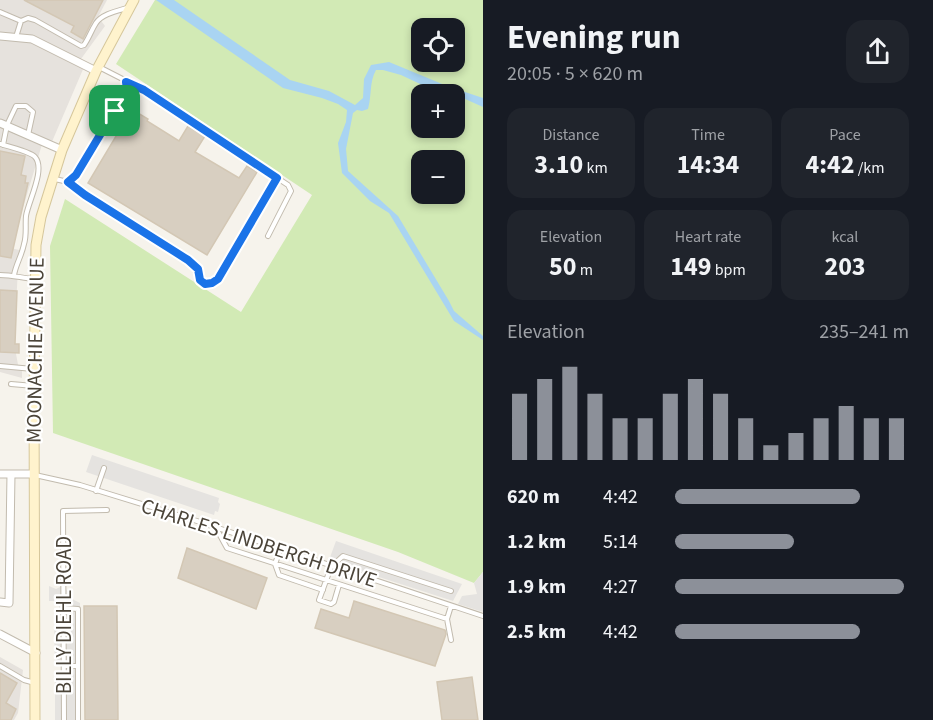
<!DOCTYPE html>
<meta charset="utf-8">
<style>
:root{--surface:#171b24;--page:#20242c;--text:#f1f3f6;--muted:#9ea1a6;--accent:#8c9099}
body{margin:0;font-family:"Source Sans 3",sans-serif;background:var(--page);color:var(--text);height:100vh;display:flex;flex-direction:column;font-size:22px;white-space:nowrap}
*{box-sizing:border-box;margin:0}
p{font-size:20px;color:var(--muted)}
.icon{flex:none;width:33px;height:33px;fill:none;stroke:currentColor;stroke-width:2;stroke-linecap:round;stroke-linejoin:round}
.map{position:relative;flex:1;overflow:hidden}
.side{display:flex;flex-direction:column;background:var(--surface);width:450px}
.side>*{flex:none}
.fabs{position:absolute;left:411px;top:18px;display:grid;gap:12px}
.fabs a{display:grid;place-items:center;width:54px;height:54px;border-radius:12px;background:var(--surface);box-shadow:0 3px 9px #0003;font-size:30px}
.pin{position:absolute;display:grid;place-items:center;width:51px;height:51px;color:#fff;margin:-26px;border-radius:12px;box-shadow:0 3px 9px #0006}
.round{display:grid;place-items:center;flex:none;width:63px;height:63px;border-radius:18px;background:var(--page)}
.head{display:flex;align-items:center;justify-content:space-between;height:102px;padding:0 24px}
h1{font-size:33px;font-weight:700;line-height:45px}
.figures{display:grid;grid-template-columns:repeat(3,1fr);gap:9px;height:102px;padding:6px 24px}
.figures div{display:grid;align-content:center;border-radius:15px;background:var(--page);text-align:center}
.figures b{font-size:26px;font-weight:700}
.figures small{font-size:16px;font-weight:400}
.figures p{font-size:16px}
.chart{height:168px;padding:12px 24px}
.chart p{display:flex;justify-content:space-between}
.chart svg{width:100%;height:108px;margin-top:6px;stroke:var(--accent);stroke-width:6}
ul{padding:0 24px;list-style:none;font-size:20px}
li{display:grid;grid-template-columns:96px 72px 1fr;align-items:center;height:45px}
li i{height:15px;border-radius:8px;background:var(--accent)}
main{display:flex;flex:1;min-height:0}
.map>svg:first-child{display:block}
</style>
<main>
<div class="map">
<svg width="483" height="720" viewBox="0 0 483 720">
<rect width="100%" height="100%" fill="#f6f3ec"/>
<path fill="#e6e2dd" d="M0,0H107L98,17L105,26L78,63L84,67L51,144L43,141L11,248L19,250L14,343L19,370H22V378L0,372Z
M0,657L23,670L18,713L14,720H0Z"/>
<path fill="#d2eab5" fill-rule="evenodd" d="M155,0H483V572L474,583L398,552L53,433L50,246L65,199L241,312L312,195L116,64ZM422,28H454V62H422ZM422,94H454V128H422ZM422,160H454V194H422Z"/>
<path fill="#e5e3e0" d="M92,455L219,498L218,502L220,504L218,512L215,511L214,515L86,472Z
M336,541L462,584L453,601L342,565L329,560Z
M483,572V612L458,604L462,596L477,594L474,583Z
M49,586L56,589L62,586L69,592L72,599L80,603V720H55V680H62L61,664H55L54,622L61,621L58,601H49Z"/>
<path fill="#a9d4f2" d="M156,0H174L290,80L329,91L355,105L363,98L364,79L371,65L389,62L447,86L483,98V107L454,94L433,90L401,75L383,70H376C369,83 372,95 368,109L362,111L357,110L353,113L346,149L348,171L398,216L449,301L454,311L483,336V340L454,321L389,213L370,201L342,173L338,143L346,122L347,110L338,104L322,98L283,88Z"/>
<path fill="#d8cfc1" stroke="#d3c7b4" stroke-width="1.5" d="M24,0H103L83,39L71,32L74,26Z
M131,111L137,115L138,113L148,119L147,121L179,141L188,126L205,136L195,152L239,178L247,166L257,172L207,255L88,183Z
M0,151L25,156L21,175L26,176L25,183H28L11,258L0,256Z
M0,290L17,291L15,344H19V353L0,352Z
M187,548L267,578L256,609L178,578Z
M354,601L445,630L446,634L435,666L315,628L321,609L349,618Z
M84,606H117L118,720H85Z
M0,673L17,683L6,703L16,709L11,720H0Z
M472,677L478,720H442L437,682Z"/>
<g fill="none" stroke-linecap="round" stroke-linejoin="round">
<defs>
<path id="lane" d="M0,12L21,21L28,18L35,20L81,46L84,45C89,38 91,31 96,23C102,14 117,11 127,8
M16,37L21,21
M99,67L144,90L288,185L291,191L268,236
M0,144C7,146 31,152 35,157C46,169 28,202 26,216C25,225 27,235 24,244C22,255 16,264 14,275
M3,145L7,125L16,106H26L33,112L28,135
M55,179L68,182L76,175L127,90L126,83
M68,182L85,195L188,260L197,269L200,280L205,284L212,283L218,279L277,178
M0,275C12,275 22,278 34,279
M0,366L33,369
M11,384L34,386
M35,475L80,485L197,521L483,616
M96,491L104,468
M216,528L227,548L447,619
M280,550L275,564L279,575L323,590
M339,585L334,602L331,604L319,600L331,567L343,556L451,591
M64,608L78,609V720
M451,640L447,619L451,606
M0,666L24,680L35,683
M64,666H78
M64,720L63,511L107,510"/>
<path id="street" d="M0,36L32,39L96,71
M0,123L62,150
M0,474H33
M0,602L9,603L11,474
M0,634L36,653"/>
<path id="secondary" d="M35,720L34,396L36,245L41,217L62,150L96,71L134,0"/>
</defs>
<use href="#lane" stroke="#c2bbae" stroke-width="6"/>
<use href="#street" stroke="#c2bbae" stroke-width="9"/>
<use href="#secondary" stroke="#d6c79b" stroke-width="11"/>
<use href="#lane" stroke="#fff" stroke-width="4"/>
<use href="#street" stroke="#fff" stroke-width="7"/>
<use href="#secondary" stroke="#fff3cd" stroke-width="9"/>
</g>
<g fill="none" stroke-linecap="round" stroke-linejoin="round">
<defs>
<path id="route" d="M126,82L144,90L277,178L218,279L212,283L205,284L200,280L198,269L188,260L85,195L68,182L76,175L127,90Z"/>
</defs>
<use href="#route" stroke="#fff" stroke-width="12"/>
<use href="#route" stroke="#1a73e8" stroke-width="8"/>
</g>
<g text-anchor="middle" stroke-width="4.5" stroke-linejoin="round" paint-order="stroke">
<g font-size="21" fill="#4b4439" stroke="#fff">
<text transform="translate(35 350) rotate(-89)" y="7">MOONACHIE AVENUE</text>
<text transform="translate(259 543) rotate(18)" y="7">CHARLES LINDBERGH DRIVE</text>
<text transform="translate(64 615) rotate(-90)" y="7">BILLY DIEHL ROAD</text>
</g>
</g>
</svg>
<div class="fabs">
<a><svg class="icon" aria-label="locate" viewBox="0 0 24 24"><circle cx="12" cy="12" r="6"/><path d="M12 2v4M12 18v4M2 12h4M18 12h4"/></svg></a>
<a>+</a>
<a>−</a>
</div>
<div class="pin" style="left:115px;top:111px;background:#1e9e55"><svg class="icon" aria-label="arrive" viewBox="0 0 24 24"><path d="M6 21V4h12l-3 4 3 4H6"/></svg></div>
</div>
<section class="side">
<div class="head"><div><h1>Evening run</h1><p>20:05 · 5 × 620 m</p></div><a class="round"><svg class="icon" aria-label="share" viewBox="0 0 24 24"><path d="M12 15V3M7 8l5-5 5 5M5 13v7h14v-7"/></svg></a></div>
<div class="figures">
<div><p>Distance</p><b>3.10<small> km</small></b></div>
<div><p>Time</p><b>14:34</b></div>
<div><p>Pace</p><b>4:42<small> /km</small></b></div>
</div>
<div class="figures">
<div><p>Elevation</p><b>50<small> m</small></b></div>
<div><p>Heart rate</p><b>149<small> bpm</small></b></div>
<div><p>kcal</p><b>203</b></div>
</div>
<div class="chart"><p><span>Elevation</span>235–241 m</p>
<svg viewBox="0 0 160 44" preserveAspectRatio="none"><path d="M5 44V17M15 44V11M25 44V6M35 44V17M45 44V27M55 44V27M65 44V17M75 44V11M85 44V17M95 44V27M105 44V38M115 44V33M125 44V27M135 44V22M145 44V27M155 44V27"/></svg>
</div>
<ul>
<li><b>620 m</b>4:42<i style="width:79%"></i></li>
<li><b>1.2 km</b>5:14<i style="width:51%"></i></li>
<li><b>1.9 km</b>4:27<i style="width:98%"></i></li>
<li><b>2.5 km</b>4:42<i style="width:79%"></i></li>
</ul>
</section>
</main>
